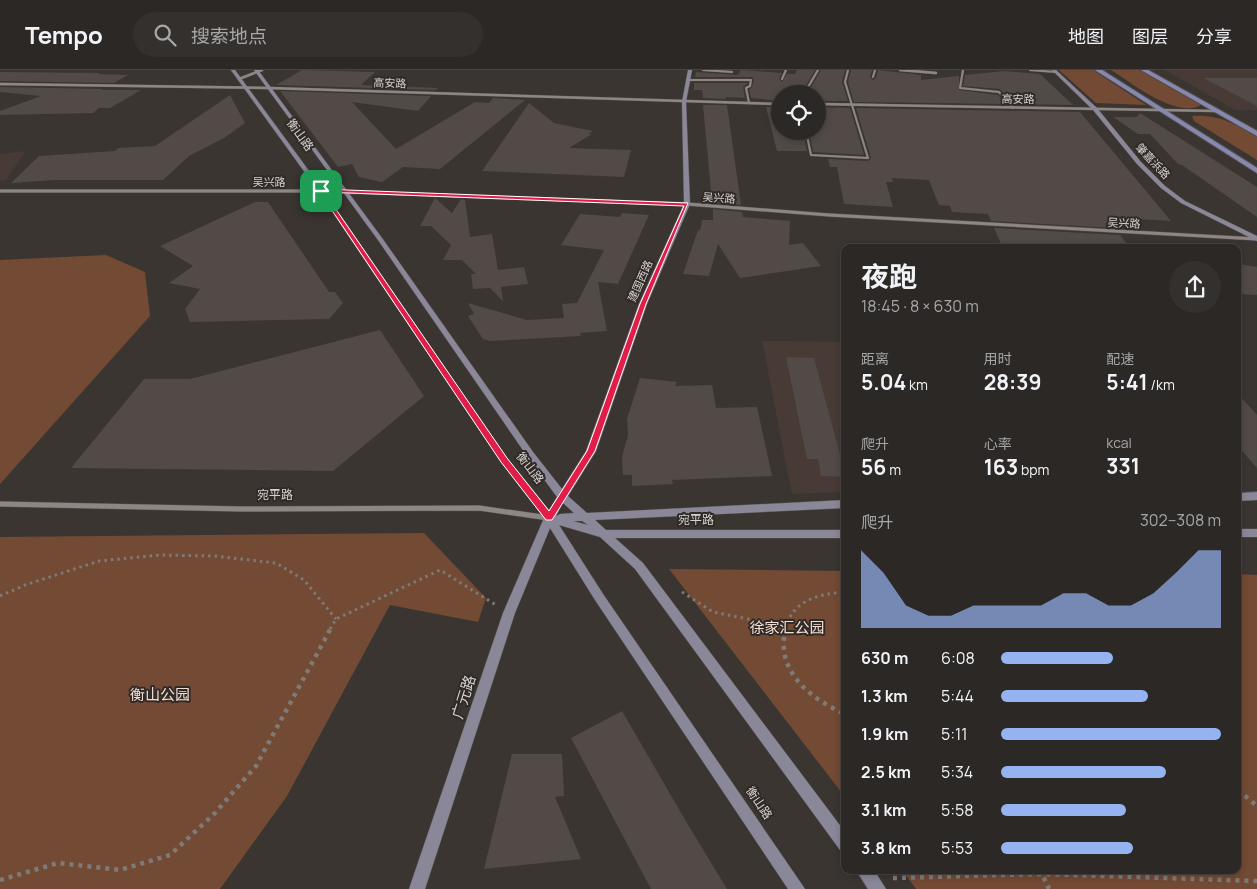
<!DOCTYPE html>
<html lang="zh">
<meta charset="utf-8">
<style>
:root{--surface:#2c2826;--page:#34302e;--text:#f1f3f6;--muted:#a6a6a7;--line:#484443;--accent:#95b2f1}
body{margin:0;font-family:Manrope,"Noto Sans SC",sans-serif;background:var(--page);color:var(--text);height:100vh;display:flex;flex-direction:column;font-size:19px;white-space:nowrap}
*{box-sizing:border-box;margin:0}
p{font-size:16px;color:var(--muted)}
.icon{flex:none;width:28px;height:28px;fill:none;stroke:currentColor;stroke-width:2;stroke-linecap:round;stroke-linejoin:round}
.map{position:relative;flex:1;overflow:hidden}
.details{position:absolute;left:841px;top:174px;width:400px;height:630px;display:flex;flex-direction:column;background:var(--surface);border-radius:10px;box-shadow:0 2px 8px #0003,0 0 0 1px var(--line)}
.details>*{flex:none}
.controls{position:absolute;left:771px;top:15px;display:grid;gap:10px}
.controls a{display:grid;place-items:center;width:55px;height:55px;border-radius:50%;background:var(--surface);box-shadow:0 2px 8px #0003,0 0 0 1px var(--line);font-size:25px}
.pin{position:absolute;display:grid;place-items:center;width:42px;height:42px;color:#fff;margin:-21px;border-radius:10px;box-shadow:0 2px 8px #0006}
.round{display:grid;place-items:center;flex:none;width:52px;height:52px;border-radius:26px;background:var(--page)}
.overview{display:flex;align-items:center;justify-content:space-between;height:85px;padding:0 20px}
h1{font-size:28px;font-weight:700;line-height:38px}
.metrics{display:grid;grid-template-columns:repeat(3,1fr);gap:8px;height:85px;padding:5px 20px}
.metrics div{display:grid;align-content:center}
.metrics b{font-size:21px;font-weight:700}
.metrics small{font-size:14px;font-weight:400}
.metrics p{font-size:14px}
.chart{height:140px;padding:10px 20px}
.chart p{display:flex;justify-content:space-between}
.chart svg{width:100%;height:90px;margin-top:5px;fill:var(--accent);opacity:.7}
ul{padding:0 20px;list-style:none;font-size:16px}
li{display:grid;grid-template-columns:80px 60px 1fr;align-items:center;height:38px}
li i{height:12px;border-radius:6px;background:var(--accent)}
header{display:flex;align-items:center;gap:30px;box-sizing:border-box;height:70px;padding:0 25px;background:var(--surface);border-bottom:1px solid var(--line)}
header strong{font-size:24px}
nav{display:flex;gap:28px;margin-inline-start:auto;font-size:18px}
.search{width:350px;height:45px;background:var(--page);display:flex;align-items:center;gap:12px;box-sizing:border-box;padding:0 18px;border-radius:28px;color:var(--muted);font-size:19px}
.map>svg:first-child{display:block}
</style>
<header>
<strong>Tempo</strong>
<div class="search"><svg class="icon" aria-label="search" viewBox="0 0 24 24"><circle cx="10" cy="10" r="6"/><path d="M15 15l6 6"/></svg>搜索地点</div>
<nav><a>地图</a><a>图层</a><a>分享</a></nav>
</header>
<div class="map">
<svg width="1257" height="819" viewBox="0 0 1257 819">
<rect width="100%" height="100%" fill="#3b3532"/>
<path fill="#483b35" d="M1165,0H1257V40H1235Z
M26,81L6,110L0,111V84Z
M762,271L845,272V422L792,424Z"/>
<path fill="#734a33" d="M1059,0H1093L1146,35L1096,33Z
M1111,0H1139L1201,35C1176,49 1132,13 1111,0Z
M1192,46C1219,44 1235,54 1257,67V90L1194,51Z
M106,185L145,202L150,246L0,414V190Z
M424,463L486,528L478,552L390,535L287,726L220,819H0V467Z
M669,499L845,501V727Z
M1238,504L1257,505V819H916L902,800H1238Z"/>
<path fill="#514a47" d="M302,0L375,2L361,15L438,18L436,20L276,15Z
M741,0L782,3L779,9L782,12L787,4H795L797,0H815L801,24H780V31L751,28L749,20L752,17L754,10L752,7H695L696,2L738,5Z
M821,0H845L842,12L848,31H818V24H807Z
M851,0H872L870,7L873,10L876,8L878,0L921,5V10L959,6V20L998,25L1006,34L854,32L848,12Z
M1004,1L1040,4L1073,35L1014,34L1000,19L963,16L965,5Z
M0,2L100,3L98,4L128,5L114,13L0,11Z
M1203,8H1257V36Z
M694,13H748L743,17L745,28L726,27V29L703,28L702,20H694Z
M0,17L103,19L101,20H141L110,38H99L93,43L0,45V41L41,26L0,22Z
M280,21L431,26L418,41L352,32L396,79L475,32L489,33L493,28L525,30L440,99L403,97L382,112L359,107L352,94L338,97Z
M230,25L245,53L224,68L189,86L163,110H54L11,113L39,86L115,81L118,78L155,76Z
M529,33L554,53L593,61L588,64H592L569,78L631,80L624,107L482,101Z
M703,35H727L741,135L712,132Z
M766,37H780V61H803L807,81H777Z
M818,37L850,38L864,85L813,82L809,61H818Z
M856,38L1080,42L1171,151L1107,147L1115,158L991,151L988,144L952,142L950,136L939,135L929,110L892,108L893,112H886L893,137L844,134L837,97H830L828,89L868,91L871,88Z
M1140,43L1257,117V147L1182,95L1178,94L1150,64H1138L1113,47H1137Z
M435,128L452,143L461,129L465,130L470,167L492,164L498,200L524,197L528,214L501,217L503,231L490,218L473,219L471,204H476L462,190H443L451,175L431,156H420Z
M255,132H268L329,222H335L343,233L329,249L190,252L185,239L200,219L169,213L193,196L160,176Z
M713,139L742,142L743,147L790,151L789,175L803,173L821,196L740,208L718,174L709,206L683,204L698,160L700,161L702,150H713Z
M622,143L649,145L618,214L598,212L607,261L580,263L581,266L490,271L483,269L468,246L474,244L468,233L527,250L564,248L562,234L577,233L604,180L561,175L580,144L620,147Z
M994,158L1120,165L1130,178H1003Z
M1238,194L1257,197V225L1238,224Z
M380,260L424,326L333,401L71,398L144,309H190Z
M786,287L814,288L841,388H845V407L821,406L818,389H807Z
M640,308L677,312L675,316L712,315L716,338L757,337L772,406L672,410L673,414L632,416V405H623L622,387L628,365L627,349Z
M1238,324L1257,345V398L1238,376Z
M622,641L687,753L727,819H651L571,668Z
M512,684H562L564,726L555,727L581,789L484,799Z"/>
<g fill="none" stroke-linecap="round" stroke-linejoin="round">
<defs>
<path id="lane" d="M703,0L732,2
M963,0L960,18L999,22L1013,38
M1030,0L1056,2
M873,7L875,0
M782,9L786,0
M687,10H751L750,16L746,18L749,33
M804,24L818,0
M806,61L811,85L868,88L845,12L848,0"/>
<path id="street-far2" d="M900,0L936,3
M239,9L262,0
M0,14L269,18L780,34
M818,34L1217,41"/>
<path id="street-far1" d="M0,121H321L687,134L829,145L1257,169"/>
<path id="street" d="M0,434L241,439L479,438L549,448"/>
<path id="secondary" d="M231,0H235L323,120L507,388L549,440L557,427L527,386L378,170L254,0H258L382,168L533,382L562,419L586,381L639,234L684,134L682,32L688,0H692L686,32L690,134L647,234L596,381L568,426L587,443L845,430V438L595,450L606,460H845V468H615L643,493L845,762V783L840,780L635,499L600,467L559,455L603,524L805,819H788L595,530L550,458L515,543L425,819H409L503,543L544,448L501,392L319,122ZM563,433L574,443L560,444L556,446ZM573,451H582L588,455Z
M1052,0H1056L1097,38L1141,92L1165,116L1185,131L1257,166V171L1181,133L1161,118L1137,94L1093,40Z
M1257,422V430L1238,431V423Z
M1238,459H1257V467H1238Z
M856,800H874L886,819H868Z"/>
<path id="primary" d="M1095,0H1102L1257,98V103Z
M1141,0H1148L1257,61V66Z"/>
</defs>
<use href="#lane" stroke="#585351" stroke-width="2.5"/>
<use href="#street-far2" stroke="#585351" stroke-width="3"/>
<use href="#street-far1" stroke="#585351" stroke-width="4"/>
<use href="#street" stroke="#585351" stroke-width="6"/>
<use href="#secondary" stroke="#585351" stroke-width="1"/>
<use href="#primary" stroke="#585351" stroke-width="2"/>
<path stroke="#7f7a77" stroke-width="3" stroke-dasharray="2.5 4" stroke-linecap="butt" d="M682,522L713,542L784,556
M0,526L25,515L99,491L161,485L215,486L276,493L304,510L336,549
M330,559L336,549L440,500L496,535
M785,559C793,530 818,524 845,522"/>
<path stroke="#7f7a77" stroke-width="4.5" stroke-dasharray="4 5" stroke-linecap="butt" d="M786,558C774,601 811,629 845,644
M1238,720L1257,736
M1040,800L1042,804L1257,811
M893,808L1042,804L1049,819
M0,810L58,793L120,800L170,785L214,744L256,696L331,558"/>
<use href="#lane" stroke="#8d8682" stroke-width="2"/>
<use href="#street-far2" stroke="#8d8682" stroke-width="2.5"/>
<use href="#street-far1" stroke="#8d8682" stroke-width="3"/>
<use href="#street" stroke="#8d8682" stroke-width="5"/>
<use href="#secondary" fill="#898798" fill-rule="evenodd"/>
<use href="#primary" fill="#8688af" fill-rule="evenodd"/>
</g>
<path fill="#e11d48" stroke="#fff" fill-rule="evenodd" d="M321,119L688,133L646,234L595,381L552,450H546L501,392L319,121ZM324,122L684,136L640,234L587,381L549,441L507,388Z"/>
<g text-anchor="middle" stroke-width="4" stroke-linejoin="round" paint-order="stroke">
<g font-size="11" fill="#d6d2d0" stroke="#312b28">
<text transform="translate(390 13) rotate(2)" y="4">高安路</text>
<text transform="translate(1018 29) rotate(1)" y="4">高安路</text>
<text transform="translate(1153 91) rotate(47)" y="4">肇嘉浜路</text>
<text x="269" y="116">吴兴路</text>
<text transform="translate(719 128) rotate(4)" y="4">吴兴路</text>
<text transform="translate(1124 153) rotate(3)" y="4">吴兴路</text>
<text transform="translate(640 211) rotate(-66)" y="4">建国西路</text>
</g>
<g font-size="12" fill="#d6d2d0" stroke="#312b28">
<text transform="translate(300 65) rotate(54)" y="4">衡山路</text>
<text transform="translate(530 398) rotate(52)" y="4">衡山路</text>
<text x="275" y="429">宛平路</text>
<text x="696" y="454">宛平路</text>
<text transform="translate(759 733) rotate(56)" y="4">衡山路</text>
</g>
<g font-size="15" fill="#f4ded3" stroke="#312b28">
<text x="787" y="563">徐家汇公园</text>
<text x="160" y="630">衡山公园</text>
</g>
<g font-size="15" fill="#d6d2d0" stroke="#312b28">
<text transform="translate(464 627) rotate(-72)" y="5">广元路</text>
</g>
</g>
</svg>
<div class="controls">
<a><svg class="icon" aria-label="locate" viewBox="0 0 24 24"><circle cx="12" cy="12" r="6"/><path d="M12 2v4M12 18v4M2 12h4M18 12h4"/></svg></a>
</div>
<div class="pin" style="left:321px;top:121px;background:#1e9e55"><svg class="icon" aria-label="arrive" viewBox="0 0 24 24"><path d="M6 21V4h12l-3 4 3 4H6"/></svg></div>
<section class="details">
<div class="overview"><div><h1>夜跑</h1><p>18:45 · 8 × 630 m</p></div><a class="round"><svg class="icon" aria-label="share" viewBox="0 0 24 24"><path d="M12 15V3M7 8l5-5 5 5M5 13v7h14v-7"/></svg></a></div>
<div class="metrics">
<div><p>距离</p><b>5.04<small> km</small></b></div>
<div><p>用时</p><b>28:39</b></div>
<div><p>配速</p><b>5:41<small> /km</small></b></div>
</div>
<div class="metrics">
<div><p>爬升</p><b>56<small> m</small></b></div>
<div><p>心率</p><b>163<small> bpm</small></b></div>
<div><p>kcal</p><b>331</b></div>
</div>
<div class="chart"><p><span>爬升</span>302–308 m</p>
<svg viewBox="0 0 160 44" preserveAspectRatio="none"><path d="M0 44V6L10 17L20 33L30 38L40 38L50 33L60 33L70 33L80 33L90 27L100 27L110 33L120 33L130 27L140 17L150 6L160 6V44z"/></svg>
</div>
<ul>
<li><b>630 m</b>6:08<i style="width:51%"></i></li>
<li><b>1.3 km</b>5:44<i style="width:67%"></i></li>
<li><b>1.9 km</b>5:11<i style="width:100%"></i></li>
<li><b>2.5 km</b>5:34<i style="width:75%"></i></li>
<li><b>3.1 km</b>5:58<i style="width:57%"></i></li>
<li><b>3.8 km</b>5:53<i style="width:60%"></i></li>
</ul>
</section>
</div>
